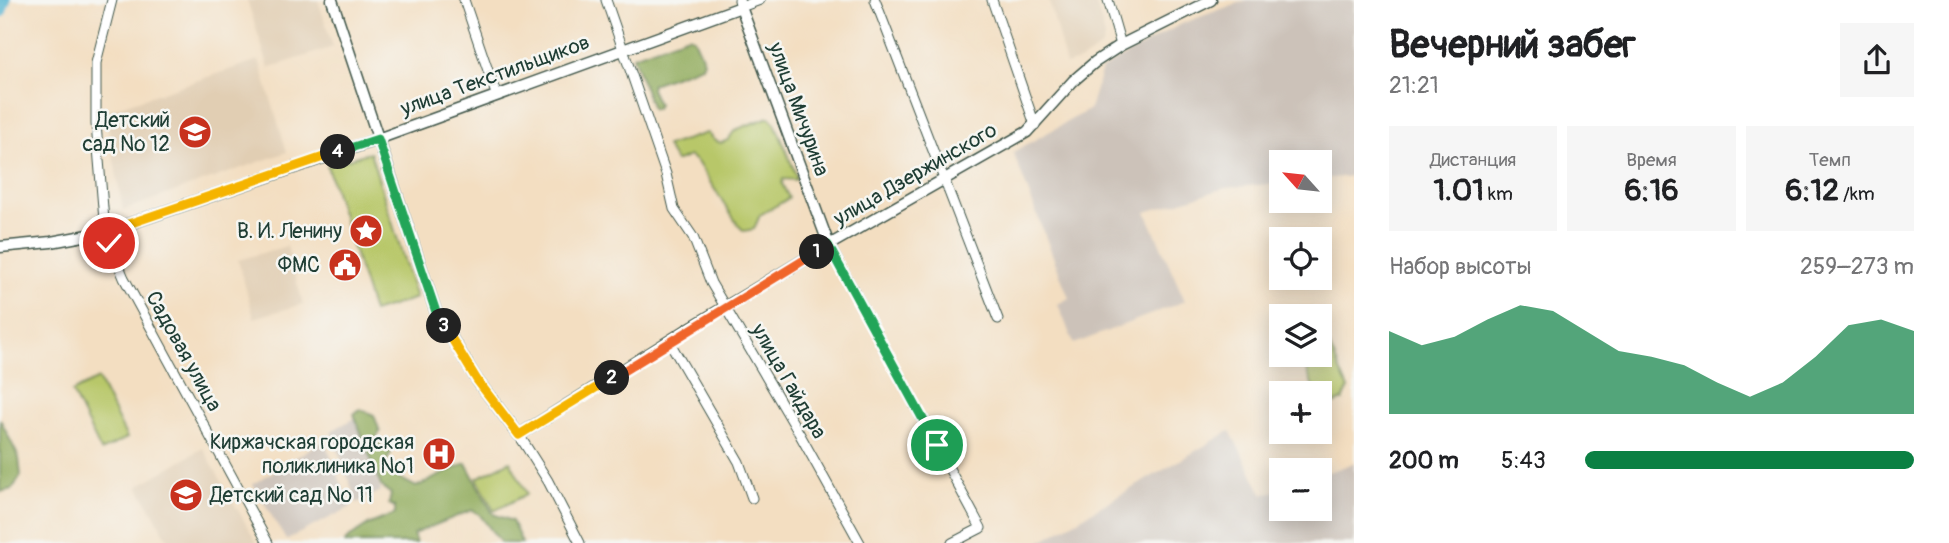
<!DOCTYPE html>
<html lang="ru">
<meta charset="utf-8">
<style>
:root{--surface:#fff;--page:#f6f6f6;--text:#202124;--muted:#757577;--accent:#0b8043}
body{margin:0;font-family:Pangolin,sans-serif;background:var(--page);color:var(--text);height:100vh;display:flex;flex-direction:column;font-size:26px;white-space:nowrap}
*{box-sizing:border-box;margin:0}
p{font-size:23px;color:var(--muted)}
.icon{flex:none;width:38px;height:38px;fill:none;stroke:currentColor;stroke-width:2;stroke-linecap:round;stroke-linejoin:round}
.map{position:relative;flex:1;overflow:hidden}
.side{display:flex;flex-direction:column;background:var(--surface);width:595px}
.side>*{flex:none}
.needle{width:46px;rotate:297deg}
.tools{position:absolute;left:1269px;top:150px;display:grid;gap:14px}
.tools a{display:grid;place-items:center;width:63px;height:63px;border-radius:0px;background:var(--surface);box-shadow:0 4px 18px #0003;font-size:35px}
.pin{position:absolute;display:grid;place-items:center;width:60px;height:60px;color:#fff;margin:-30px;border:4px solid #fff;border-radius:50%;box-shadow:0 2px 7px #0007}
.km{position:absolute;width:35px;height:35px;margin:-18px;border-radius:50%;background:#222;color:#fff;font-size:19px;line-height:35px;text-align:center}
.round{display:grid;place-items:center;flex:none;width:74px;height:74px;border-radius:0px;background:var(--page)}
.summary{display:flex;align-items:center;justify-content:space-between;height:119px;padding:0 35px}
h1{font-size:38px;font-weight:700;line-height:52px}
.metrics{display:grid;grid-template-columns:repeat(3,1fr);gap:10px;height:119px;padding:7px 35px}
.metrics div{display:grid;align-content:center;border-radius:0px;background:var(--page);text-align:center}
.metrics b{font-size:30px;font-weight:700}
.metrics small{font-size:19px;font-weight:400}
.metrics p{font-size:19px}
.chart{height:196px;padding:14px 35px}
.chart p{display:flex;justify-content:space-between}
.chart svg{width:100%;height:126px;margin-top:7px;fill:var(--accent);opacity:.7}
ul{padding:0 35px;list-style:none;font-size:23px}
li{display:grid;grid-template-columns:112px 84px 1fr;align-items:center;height:52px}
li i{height:18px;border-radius:9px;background:var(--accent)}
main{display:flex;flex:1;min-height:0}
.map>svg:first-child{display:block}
</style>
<main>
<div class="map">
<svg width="1354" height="543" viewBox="0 0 1354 543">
<rect width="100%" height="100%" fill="#f6f6f2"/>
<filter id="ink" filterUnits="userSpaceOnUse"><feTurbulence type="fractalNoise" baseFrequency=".0143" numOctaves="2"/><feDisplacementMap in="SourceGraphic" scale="14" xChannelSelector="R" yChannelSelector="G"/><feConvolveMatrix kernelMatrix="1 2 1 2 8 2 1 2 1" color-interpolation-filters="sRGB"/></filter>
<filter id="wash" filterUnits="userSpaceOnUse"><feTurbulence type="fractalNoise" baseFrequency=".00686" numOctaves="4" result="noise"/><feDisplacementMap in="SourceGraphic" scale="28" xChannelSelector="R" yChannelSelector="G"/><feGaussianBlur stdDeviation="1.57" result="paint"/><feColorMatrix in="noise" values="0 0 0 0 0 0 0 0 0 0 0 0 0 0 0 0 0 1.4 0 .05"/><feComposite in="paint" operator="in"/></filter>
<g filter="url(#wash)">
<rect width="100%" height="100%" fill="#f3dec1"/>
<path fill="#e1ceb3" d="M247,0H318L333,47L269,68Z
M1049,0H1095L1105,36L1102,46L1082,60L1066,65Z
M259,60L287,152L123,210L105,111Z
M287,246L303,304L254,318L238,260Z
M203,448L235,505L257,543H170L138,486Z"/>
<path fill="#ccc2b9" d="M1246,0H1354V176L1320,179V163H1281V183L1225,188L1146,212L1185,301L1074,344L1058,304L1069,298L1013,152L1090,109L1102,69L1181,24Z
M355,418L381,491L357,503L331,431Z
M1230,431L1263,495L1281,489V509H1320V475L1354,463V543H1038Z
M324,440L351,507L286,540L253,484Z"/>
<path fill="#b8c769" stroke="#6c824e" stroke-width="2" d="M769,117L775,123L796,175V180L783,179L782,184L789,198L760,215L754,229L744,231L738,225L697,162L689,156L678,161H675L666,146L707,133L715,141L721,143L728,140L735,130Z
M370,152L416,298L373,312L327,166Z
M1329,345L1348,389L1343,400L1323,408L1320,394H1316L1303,361L1320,355V349Z
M98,379L127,438L101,451L72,392Z
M510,461L527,494L494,511L477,478Z"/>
<path fill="#92ac5d" stroke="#587448" stroke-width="2" d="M688,36L694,38L704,61L702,66L652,84L651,89L658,104L656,108L652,109L633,56Z
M360,409L374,415L380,432L376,438L377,444L388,447L391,453L385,464L390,473L416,487L466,463L493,514L512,521L522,543H501L479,514L472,510L413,534L416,543H345L346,540L370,524L395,514V507L389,504L391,494L381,486L354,414Z
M0,419L19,458L21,476L12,489L0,492Z"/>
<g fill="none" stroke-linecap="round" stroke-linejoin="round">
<path stroke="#50b1cf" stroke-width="14" d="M0,11L4,0"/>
</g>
</g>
<g filter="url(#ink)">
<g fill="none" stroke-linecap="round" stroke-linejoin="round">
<defs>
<path id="minor" d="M112,0L96,63V124L105,232L124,278L268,543
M464,0L496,94
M606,0L666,174L674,209L693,237L711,283L799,433L860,543
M739,0L741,7L760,0
M875,0L998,319
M992,0L1035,125
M1108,0L1121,45
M829,245L981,528L952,543
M669,341L739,462L752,498
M519,435L548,481L580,543"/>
<path id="tertiary" d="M332,0L436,312L477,380L519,435L693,326L829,245L1027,132L1073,81L1095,62L1121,45L1211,0
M0,247L51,242L105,232L364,144L741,7L829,245"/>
</defs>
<use href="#minor" stroke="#3f5549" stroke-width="11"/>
<use href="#tertiary" stroke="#3f5549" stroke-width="13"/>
<use href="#minor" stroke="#fff" stroke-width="9"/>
<use href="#tertiary" stroke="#fff" stroke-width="10"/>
</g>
</g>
<g fill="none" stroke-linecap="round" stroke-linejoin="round" filter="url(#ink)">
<defs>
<path id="split-1" d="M817,252L828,245L937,445"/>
<path id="split-2" d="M612,378L817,252"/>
<path id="split-3" d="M444,326L477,380L519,435L612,378"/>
<path id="split-4" d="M338,152L378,139L436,312L444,326"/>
<path id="split-5" d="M109,243L105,232L338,152"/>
</defs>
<use href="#split-1" stroke="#fff" stroke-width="14"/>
<use href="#split-2" stroke="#fff" stroke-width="14"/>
<use href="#split-3" stroke="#fff" stroke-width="14"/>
<use href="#split-4" stroke="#fff" stroke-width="14"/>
<use href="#split-5" stroke="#fff" stroke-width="14"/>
<use href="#split-1" stroke="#22a559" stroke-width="9"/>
<use href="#split-2" stroke="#f0652b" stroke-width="9"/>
<use href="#split-3" stroke="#f5b400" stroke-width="9"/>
<use href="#split-4" stroke="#22a559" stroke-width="9"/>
<use href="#split-5" stroke="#f5b400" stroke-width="9"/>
</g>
<defs>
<symbol id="school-disc" viewBox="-11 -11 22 22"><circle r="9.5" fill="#c8321e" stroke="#f6f6f2"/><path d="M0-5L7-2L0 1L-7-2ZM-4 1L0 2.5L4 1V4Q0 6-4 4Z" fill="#fff"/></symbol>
<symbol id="sight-disc" viewBox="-11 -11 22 22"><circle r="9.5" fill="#c8321e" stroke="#f6f6f2"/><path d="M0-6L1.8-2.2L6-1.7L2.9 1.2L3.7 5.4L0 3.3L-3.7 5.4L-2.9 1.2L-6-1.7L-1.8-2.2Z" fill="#fff"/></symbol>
<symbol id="civic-disc" viewBox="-11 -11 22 22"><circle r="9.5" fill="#c8321e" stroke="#f6f6f2"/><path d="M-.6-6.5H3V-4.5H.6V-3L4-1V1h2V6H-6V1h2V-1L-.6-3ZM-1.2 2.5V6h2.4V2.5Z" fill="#fff"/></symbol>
<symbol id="hospital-disc" viewBox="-11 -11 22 22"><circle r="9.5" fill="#c8321e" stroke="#f6f6f2"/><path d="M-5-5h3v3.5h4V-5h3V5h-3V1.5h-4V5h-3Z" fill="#fff"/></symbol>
</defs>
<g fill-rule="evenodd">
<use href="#school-disc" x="176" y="113" width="38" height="38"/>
<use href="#sight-disc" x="347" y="212" width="38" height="38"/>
<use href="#civic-disc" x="326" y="246" width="38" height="38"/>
<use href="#hospital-disc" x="420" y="435" width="38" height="38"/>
<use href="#school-disc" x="167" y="476" width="38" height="38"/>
</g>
<g text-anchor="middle" stroke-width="5" stroke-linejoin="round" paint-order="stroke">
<g font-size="21" fill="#1f3d34" stroke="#f6f6f2">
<text transform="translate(495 75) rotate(-20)" y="7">улица Текстильщиков</text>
<text transform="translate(799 109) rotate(70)" y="7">улица Мичурина</text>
<text transform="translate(915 174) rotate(-30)" y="7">улица Дзержинского</text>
<text transform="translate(184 351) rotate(61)" y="7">Садовая улица</text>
<text transform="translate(789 381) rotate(60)" y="7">улица Гайдара</text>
</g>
<g font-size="21" fill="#1f3d34" stroke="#f6f6f2" text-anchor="end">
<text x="170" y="127">Детский<tspan x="170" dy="24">сад № 12</tspan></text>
<text x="342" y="238">В. И. Ленину</text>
<text x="320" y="272">ФМС</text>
<text x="414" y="449">Киржачская городская<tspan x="414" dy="24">поликлиника №1</tspan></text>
<text x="210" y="502" text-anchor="start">Детский сад № 11</text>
</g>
</g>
</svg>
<div class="tools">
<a><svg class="needle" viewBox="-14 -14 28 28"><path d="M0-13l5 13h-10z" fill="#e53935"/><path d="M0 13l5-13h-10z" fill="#757577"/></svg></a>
<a><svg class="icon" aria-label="locate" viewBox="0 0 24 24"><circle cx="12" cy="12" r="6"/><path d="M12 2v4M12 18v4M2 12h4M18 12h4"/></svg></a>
<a><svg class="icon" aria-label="layers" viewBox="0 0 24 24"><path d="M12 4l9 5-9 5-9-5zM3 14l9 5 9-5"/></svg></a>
<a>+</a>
<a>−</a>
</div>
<div class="pin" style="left:937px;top:445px;background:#1e9e55"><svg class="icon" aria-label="arrive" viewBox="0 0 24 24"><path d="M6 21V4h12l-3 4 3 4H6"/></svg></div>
<div class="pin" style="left:109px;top:243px;background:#d93025"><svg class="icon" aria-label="check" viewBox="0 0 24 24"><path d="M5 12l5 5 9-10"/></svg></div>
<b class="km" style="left:817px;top:252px">1</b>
<b class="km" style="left:612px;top:378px">2</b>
<b class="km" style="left:444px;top:326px">3</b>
<b class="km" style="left:338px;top:152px">4</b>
</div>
<section class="side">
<div class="summary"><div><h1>Вечерний забег</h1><p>21:21</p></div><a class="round"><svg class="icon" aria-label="share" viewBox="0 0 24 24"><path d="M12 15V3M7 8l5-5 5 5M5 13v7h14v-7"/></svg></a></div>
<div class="metrics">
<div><p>Дистанция</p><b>1.01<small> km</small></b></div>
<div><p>Время</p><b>6:16</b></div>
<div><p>Темп</p><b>6:12<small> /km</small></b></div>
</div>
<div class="chart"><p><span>Набор высоты</span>259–273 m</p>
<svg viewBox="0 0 160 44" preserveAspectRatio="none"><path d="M0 44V15L10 20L20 17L30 11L40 6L50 8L60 15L70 22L80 24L90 27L100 33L110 38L120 33L130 24L140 13L150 11L160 15V44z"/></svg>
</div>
<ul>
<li><b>200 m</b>5:43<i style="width:100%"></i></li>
</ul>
</section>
</main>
